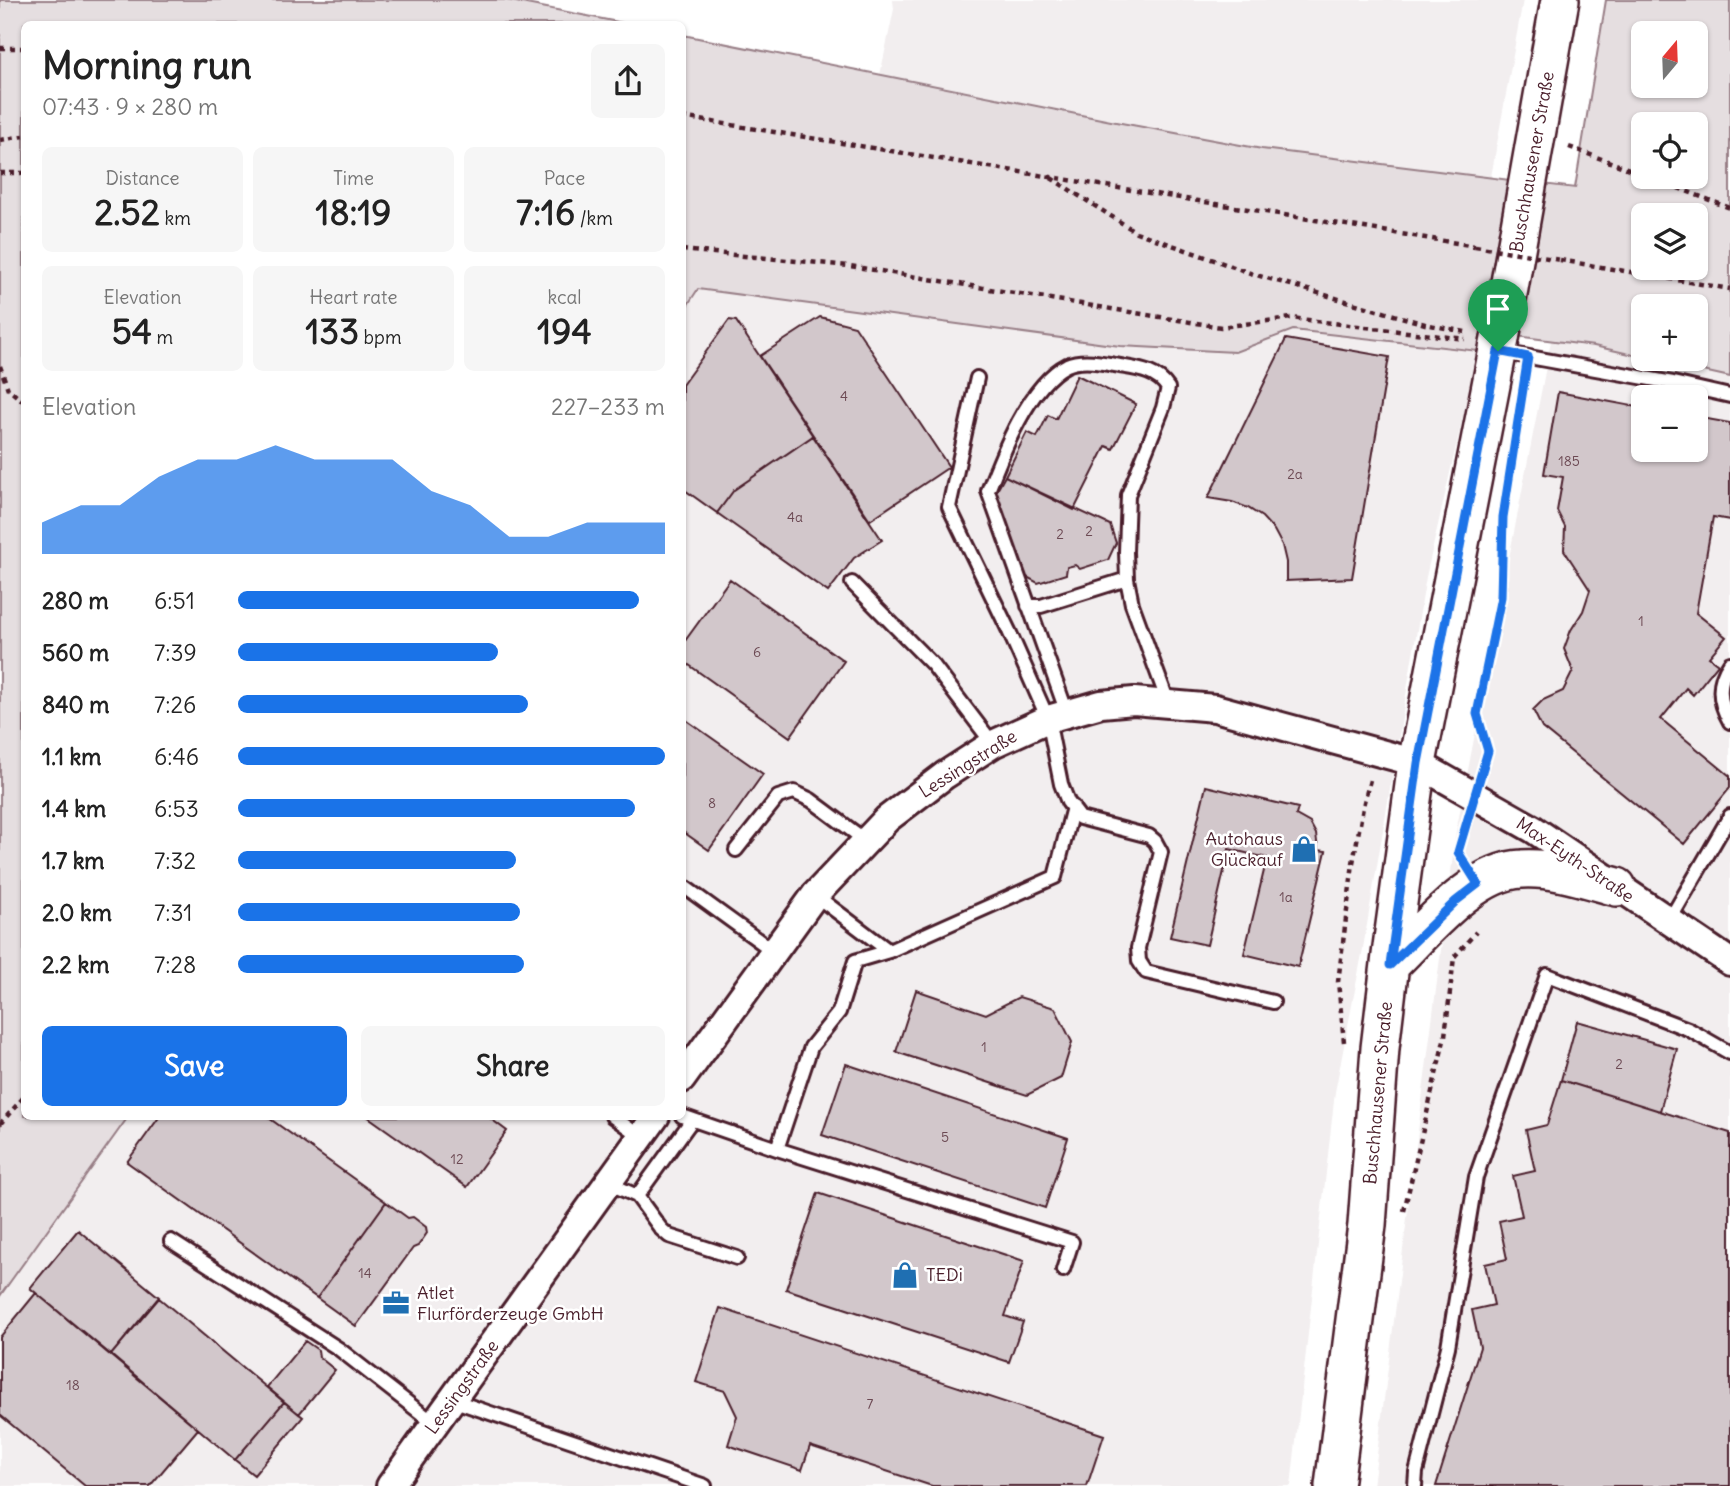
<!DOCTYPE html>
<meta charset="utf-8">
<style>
:root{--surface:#fff;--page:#f6f6f6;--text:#222;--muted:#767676;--accent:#1a73e8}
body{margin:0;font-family:Delius,sans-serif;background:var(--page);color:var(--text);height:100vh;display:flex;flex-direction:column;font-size:26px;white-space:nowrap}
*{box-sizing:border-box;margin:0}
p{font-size:23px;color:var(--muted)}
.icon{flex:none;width:38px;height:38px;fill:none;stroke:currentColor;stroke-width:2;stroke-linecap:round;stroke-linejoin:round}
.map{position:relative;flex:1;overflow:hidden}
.side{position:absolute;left:21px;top:21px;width:665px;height:1099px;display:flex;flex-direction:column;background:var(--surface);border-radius:10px;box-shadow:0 2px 5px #0004}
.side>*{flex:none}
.needle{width:46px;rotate:19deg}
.controls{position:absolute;left:1631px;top:21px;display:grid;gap:14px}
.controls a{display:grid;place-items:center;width:77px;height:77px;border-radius:10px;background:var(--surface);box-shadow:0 2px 5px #0004;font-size:35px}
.pin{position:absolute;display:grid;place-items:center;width:60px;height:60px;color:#fff;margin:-72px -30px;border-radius:50% 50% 50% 0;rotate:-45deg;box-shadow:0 0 7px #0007}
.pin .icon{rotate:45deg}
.round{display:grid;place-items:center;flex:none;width:74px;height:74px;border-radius:10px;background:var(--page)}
.summary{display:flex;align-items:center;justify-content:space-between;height:119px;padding:0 21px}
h1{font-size:38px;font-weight:800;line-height:52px}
.stats{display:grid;grid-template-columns:repeat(3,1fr);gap:10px;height:119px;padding:7px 21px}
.stats div{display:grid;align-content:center;border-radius:10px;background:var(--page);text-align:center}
.stats b{font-size:35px;font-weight:800}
.stats small{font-size:19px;font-weight:400}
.stats p{font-size:19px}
.chart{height:196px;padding:14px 21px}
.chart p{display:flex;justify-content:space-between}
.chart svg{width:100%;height:126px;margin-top:7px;fill:var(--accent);opacity:.7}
.primary-button{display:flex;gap:14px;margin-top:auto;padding:14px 21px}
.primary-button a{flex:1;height:80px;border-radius:10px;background:var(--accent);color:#fff;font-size:28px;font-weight:800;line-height:80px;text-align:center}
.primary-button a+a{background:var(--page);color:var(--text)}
ul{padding:0 21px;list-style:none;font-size:23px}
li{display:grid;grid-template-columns:112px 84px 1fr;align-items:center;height:52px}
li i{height:18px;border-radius:9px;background:var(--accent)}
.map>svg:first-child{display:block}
</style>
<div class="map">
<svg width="1730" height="1486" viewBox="0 0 1730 1486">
<rect width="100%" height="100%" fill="#fff"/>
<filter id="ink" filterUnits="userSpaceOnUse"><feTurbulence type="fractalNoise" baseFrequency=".0143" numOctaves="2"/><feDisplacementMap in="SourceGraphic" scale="14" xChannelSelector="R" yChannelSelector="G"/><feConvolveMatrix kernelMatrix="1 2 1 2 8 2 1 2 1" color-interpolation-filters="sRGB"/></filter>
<g filter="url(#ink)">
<path fill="#f2eeef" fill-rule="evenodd" d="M893,0H1523L1491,177L1262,149L880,75L894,9Z
M698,289L1120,346L1235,352L1293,330L1478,351L1426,577L1362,954L1335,1092L1291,1486H0V1296L128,1117L682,1116V312Z
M1551,341L1594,346L1730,377V1486H1373L1456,832ZM1643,397H1696V450H1643Z"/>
<path fill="#e5dee0" stroke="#987e86" stroke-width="2" fill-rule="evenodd" d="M0,0H506L628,24H24V1116L128,1117L0,1296Z
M1606,0H1730V377L1650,359H1696V306H1643V357L1594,346L1485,332L1478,351L1293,330L1235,352L1120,346L698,289L683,312V35L1116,122L1262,149L1575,188ZM1643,33H1696V86H1643ZM1643,124H1696V177H1643ZM1643,215H1696V268H1643Z"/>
<path fill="#d2c7cb" stroke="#4a1f2b" stroke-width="2" d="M820,317L855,326L949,467L870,520L760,356Z
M729,320L736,321L813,436L734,490L717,513L682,488V385Z
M1286,339L1389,357L1352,578L1286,581V562L1282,545L1274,530L1262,517L1248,508L1232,502L1208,498Z
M1077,375L1136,404L1113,449L1106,446L1074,510L1005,476L1027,432L1037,437L1048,415L1056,419Z
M1558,392L1643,408V450H1696V417L1730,423V520L1713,517L1696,613L1726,637L1709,657L1718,664L1693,695L1686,688L1661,719L1730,776V788L1684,844L1542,728L1533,710L1543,700L1563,691L1573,671L1564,649L1571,630L1583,611L1590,590L1564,550L1565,527L1557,511L1563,477L1544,474Z
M813,436L882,540L854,558L828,592L717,513L734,490Z
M1005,476L1110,525L1116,543L1108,560L1080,569L1075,565L1067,567L1066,574L1038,583L1023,575L995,494Z
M730,579L844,661L790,737L682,660V645Z
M682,717L763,774L709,850L682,831Z
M1206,786L1298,808L1296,815L1310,823L1316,834L1318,850L1326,851L1298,967L1244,954L1267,858L1229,849L1207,945L1170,937Z
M916,990L986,1014L1019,997L1055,1008L1072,1042L1061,1078L1027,1095L896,1052Z
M1577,1021L1677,1049L1660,1111L1561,1080Z
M846,1064L1068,1138L1045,1208L822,1135Z
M1561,1080L1730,1133V1486H1436L1480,1347L1472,1310L1494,1305L1485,1264L1507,1259L1499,1221L1522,1216L1513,1176L1535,1171L1526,1130L1547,1125Z
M160,1116H266L386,1202L317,1298L127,1162Z
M367,1116H487L507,1131L467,1187Z
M818,1193L1024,1261L1005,1316L1023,1322L1009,1362L786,1289Z
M386,1202L408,1218L413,1217L426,1227L427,1233L418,1246L413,1248L356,1326L317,1298Z
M78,1230L159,1297L111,1355L30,1288Z
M36,1293L198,1429L150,1486H85L0,1415V1337Z
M159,1298L284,1402L235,1460L111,1355Z
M720,1308L1104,1435L1087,1486H932L810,1446L802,1470L728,1445L737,1416L725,1391L696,1382Z
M305,1341L318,1350L319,1357L335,1370L299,1414L267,1387Z
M284,1402L303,1417L254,1475L235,1460Z"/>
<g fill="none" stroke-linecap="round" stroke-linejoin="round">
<defs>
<path id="lane" d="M1502,352L1673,383L1730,396
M977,378L949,507L1009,631L1048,719L1061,784L1068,802L1080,818L1149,836L1155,841L1161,852L1138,948L1139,961L1146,972L1273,1002
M852,583L933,665L993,744
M1028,606H1041L1127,579
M1730,663C1716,683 1719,703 1730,722
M1067,713L988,491C1002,454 1029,384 1067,365C1082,358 1105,363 1120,366C1138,369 1157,371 1168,388L1163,408L1128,495L1126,552L1127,579L1132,604L1168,702
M736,850L778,797L794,792L811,800L866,841
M682,885L773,951
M815,895L889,951
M1669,921L1730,816
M612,1116L641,1137
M682,1116L777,1149
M692,1120L637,1196L661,1229L669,1236L737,1258
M608,1183L637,1196
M171,1241L339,1349L435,1424
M1063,1270L1072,1242L777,1149L811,1047L839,1012L855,961L889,951L1055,877L1073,807
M452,1400L705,1486
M1415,1486L1416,1472L1448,1347L1476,1177L1547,975L1688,1029L1730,1053"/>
<path id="street" d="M682,1079L815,895L887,819L945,775L993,744L1048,719L1101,704L1134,701L1215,708L1417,763L1533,829L1730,962
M390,1486L656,1116"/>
<path id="secondary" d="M1390,965C1424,933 1472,871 1522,869C1554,867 1587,879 1617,887
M1334,1486L1367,1225L1380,1048L1392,947L1417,763L1500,339L1560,0"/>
</defs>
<use href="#lane" stroke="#4a1f2b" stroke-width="18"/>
<use href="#street" stroke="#4a1f2b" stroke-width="32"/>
<use href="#secondary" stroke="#4a1f2b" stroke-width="42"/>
<path stroke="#4a1f2b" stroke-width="4.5" stroke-dasharray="5 5" stroke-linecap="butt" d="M0,48H24
M682,117L1475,246
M0,140L24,136
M1569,147L1643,174
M0,173H24
M1650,177L1730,208
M1051,178L1136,232L1253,274L1425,324L1470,333
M682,250L850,266L1221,327L1291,318L1465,339
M1560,260L1730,289
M0,366L8,389L24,402
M1482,767L1488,751L1477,714L1501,597L1503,515
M1462,857L1459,852L1466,823
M1344,1042L1338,982L1353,863L1364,802L1370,780
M0,1124L24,1097
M1404,1211L1445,1036L1454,957L1476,932"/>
<use href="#lane" stroke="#fff" stroke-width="12"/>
<use href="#street" stroke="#fff" stroke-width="26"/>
<use href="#secondary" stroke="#fff" stroke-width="37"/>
<path stroke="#4a1f2b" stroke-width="4.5" stroke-dasharray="5 5" stroke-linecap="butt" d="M1475,246L1560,260"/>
</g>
</g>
<g fill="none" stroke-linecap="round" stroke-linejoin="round" filter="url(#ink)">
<defs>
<path id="route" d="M1498,351L1528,357L1503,517L1501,597L1477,714L1488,751L1458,852L1478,884L1456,901L1390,965L1418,763Z"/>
</defs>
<use href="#route" stroke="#fff" stroke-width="14"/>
<use href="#route" stroke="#1a73e8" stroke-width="9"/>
</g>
<defs>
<symbol id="shop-bare" viewBox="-9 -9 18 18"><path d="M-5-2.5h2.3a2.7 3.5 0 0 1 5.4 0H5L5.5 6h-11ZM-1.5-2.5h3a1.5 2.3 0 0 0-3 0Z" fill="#1f6fb2" stroke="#fff" stroke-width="2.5" paint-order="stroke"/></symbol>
<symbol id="office-bare" viewBox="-9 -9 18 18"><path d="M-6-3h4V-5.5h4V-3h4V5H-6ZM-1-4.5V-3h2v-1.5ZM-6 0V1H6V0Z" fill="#1f6fb2" stroke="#fff" stroke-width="2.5" paint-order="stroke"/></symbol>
</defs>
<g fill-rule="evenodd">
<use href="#shop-bare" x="1285" y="830" width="38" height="38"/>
<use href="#shop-bare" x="886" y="1256" width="38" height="38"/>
<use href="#office-bare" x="377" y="1284" width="38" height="38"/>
</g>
<g text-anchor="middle" stroke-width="5" stroke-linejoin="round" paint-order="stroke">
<g font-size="14" fill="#6c4953">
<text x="844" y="401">4</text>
<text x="1569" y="466">185</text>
<text x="1295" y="479">2a</text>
<text x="795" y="522">4a</text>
<text x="1089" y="536">2</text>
<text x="1060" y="539">2</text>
<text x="1641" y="626">1</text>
<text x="757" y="657">6</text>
<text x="712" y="808">8</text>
<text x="1286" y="902">1a</text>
<text x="984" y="1052">1</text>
<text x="1619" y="1069">2</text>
<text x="945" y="1142">5</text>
<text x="457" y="1164">12</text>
<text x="365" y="1278">14</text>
<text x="73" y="1390">18</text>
<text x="870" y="1409">7</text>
</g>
<g font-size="18" fill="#4a1f2b" stroke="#fff">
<text transform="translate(1532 162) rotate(-80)" y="6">Buschhausener Straße</text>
<text transform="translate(968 764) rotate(-32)" y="6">Lessingstraße</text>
<text transform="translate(1575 860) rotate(34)" y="6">Max-Eyth-Straße</text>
<text transform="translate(1378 1093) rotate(-85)" y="6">Buschhausener Straße</text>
<text transform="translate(462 1387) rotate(-54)" y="6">Lessingstraße</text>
</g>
<g font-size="18" fill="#4a1f2b" stroke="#fff" text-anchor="start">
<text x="1283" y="845" text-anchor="end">Autohaus<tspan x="1283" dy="21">Glückauf</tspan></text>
<text x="926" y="1281">TEDi</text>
<text x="417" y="1299">Atlet<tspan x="417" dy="21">Flurförderzeuge GmbH</tspan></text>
</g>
</g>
</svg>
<div class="controls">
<a><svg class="needle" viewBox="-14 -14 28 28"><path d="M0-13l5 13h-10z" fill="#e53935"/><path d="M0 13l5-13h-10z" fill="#767676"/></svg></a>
<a><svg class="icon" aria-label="locate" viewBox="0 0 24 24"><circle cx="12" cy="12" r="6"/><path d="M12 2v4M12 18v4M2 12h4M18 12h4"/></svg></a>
<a><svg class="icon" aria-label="layers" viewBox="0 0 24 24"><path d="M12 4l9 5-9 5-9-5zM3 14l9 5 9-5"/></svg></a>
<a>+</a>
<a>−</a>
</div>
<div class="pin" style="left:1498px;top:351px;background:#1e9e55"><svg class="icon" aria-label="arrive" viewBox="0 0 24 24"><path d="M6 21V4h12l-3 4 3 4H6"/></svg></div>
<section class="side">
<div class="summary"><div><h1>Morning run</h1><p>07:43 · 9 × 280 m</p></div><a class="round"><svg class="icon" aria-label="share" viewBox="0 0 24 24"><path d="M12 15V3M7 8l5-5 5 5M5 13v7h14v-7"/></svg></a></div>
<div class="stats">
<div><p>Distance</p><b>2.52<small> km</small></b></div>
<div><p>Time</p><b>18:19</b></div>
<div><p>Pace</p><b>7:16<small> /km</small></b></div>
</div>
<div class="stats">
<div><p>Elevation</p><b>54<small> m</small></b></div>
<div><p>Heart rate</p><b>133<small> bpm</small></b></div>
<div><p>kcal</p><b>194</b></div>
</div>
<div class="chart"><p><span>Elevation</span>227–233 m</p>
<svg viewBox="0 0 160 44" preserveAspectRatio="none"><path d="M0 44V33L10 27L20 27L30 17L40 11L50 11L60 6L70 11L80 11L90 11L100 22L110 27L120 38L130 38L140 33L150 33L160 33V44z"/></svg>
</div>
<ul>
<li><b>280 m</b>6:51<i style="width:94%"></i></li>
<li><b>560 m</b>7:39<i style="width:61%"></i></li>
<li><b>840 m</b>7:26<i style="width:68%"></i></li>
<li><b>1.1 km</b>6:46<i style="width:100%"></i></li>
<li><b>1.4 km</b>6:53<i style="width:93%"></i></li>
<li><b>1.7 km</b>7:32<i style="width:65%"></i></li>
<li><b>2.0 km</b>7:31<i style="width:66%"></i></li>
<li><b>2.2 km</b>7:28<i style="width:67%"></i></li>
</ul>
<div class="primary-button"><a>Save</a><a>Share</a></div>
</section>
</div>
